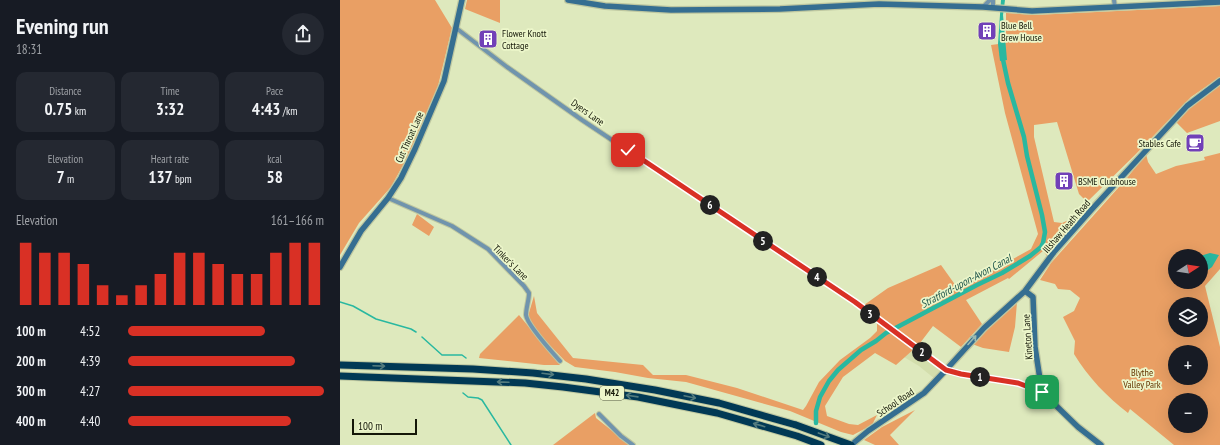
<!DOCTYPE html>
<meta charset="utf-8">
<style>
:root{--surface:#171b24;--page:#242831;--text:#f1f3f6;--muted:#9ea1a6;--accent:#d93025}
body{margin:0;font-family:"PT Sans Narrow",sans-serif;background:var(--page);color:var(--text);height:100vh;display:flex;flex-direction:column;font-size:15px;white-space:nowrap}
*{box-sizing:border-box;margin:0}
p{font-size:13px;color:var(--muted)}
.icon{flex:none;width:22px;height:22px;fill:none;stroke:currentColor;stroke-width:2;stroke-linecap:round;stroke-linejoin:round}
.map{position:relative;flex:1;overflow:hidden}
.details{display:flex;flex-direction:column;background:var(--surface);width:340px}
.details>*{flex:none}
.needle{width:26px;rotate:78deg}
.controls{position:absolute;left:828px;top:249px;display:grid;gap:8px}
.controls a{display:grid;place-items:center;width:40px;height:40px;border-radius:50%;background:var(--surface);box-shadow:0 4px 16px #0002;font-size:20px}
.scale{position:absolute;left:12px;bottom:10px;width:65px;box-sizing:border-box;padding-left:4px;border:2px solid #141708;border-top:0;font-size:11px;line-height:14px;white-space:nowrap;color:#141708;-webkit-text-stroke:3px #ecf6ca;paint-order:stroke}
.pin{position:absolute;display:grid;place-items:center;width:34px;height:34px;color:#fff;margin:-17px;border-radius:8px;box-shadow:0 2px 6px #0006}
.km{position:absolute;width:20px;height:20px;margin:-10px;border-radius:50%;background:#222;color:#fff;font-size:11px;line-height:20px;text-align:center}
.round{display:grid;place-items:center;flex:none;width:42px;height:42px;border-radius:21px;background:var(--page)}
.summary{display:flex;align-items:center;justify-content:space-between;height:68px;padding:0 16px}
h1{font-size:22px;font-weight:600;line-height:30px}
.metrics{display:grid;grid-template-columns:repeat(3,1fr);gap:6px;height:68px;padding:4px 16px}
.metrics div{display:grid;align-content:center;border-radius:10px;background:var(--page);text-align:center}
.metrics b{font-size:17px;font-weight:600}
.metrics small{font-size:11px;font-weight:400}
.metrics p{font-size:11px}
.chart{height:112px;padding:8px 16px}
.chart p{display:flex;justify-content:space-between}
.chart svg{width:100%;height:72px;margin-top:4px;stroke:var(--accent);stroke-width:6}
ul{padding:0 16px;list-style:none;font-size:13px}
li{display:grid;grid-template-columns:64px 48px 1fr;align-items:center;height:30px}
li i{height:10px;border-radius:5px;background:var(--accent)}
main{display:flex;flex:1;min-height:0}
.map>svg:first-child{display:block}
</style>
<main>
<section class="details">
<div class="summary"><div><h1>Evening run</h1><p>18:31</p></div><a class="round"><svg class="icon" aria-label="share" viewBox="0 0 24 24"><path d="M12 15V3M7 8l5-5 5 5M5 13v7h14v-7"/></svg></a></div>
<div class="metrics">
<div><p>Distance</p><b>0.75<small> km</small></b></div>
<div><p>Time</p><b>3:32</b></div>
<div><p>Pace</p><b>4:43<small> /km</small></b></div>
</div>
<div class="metrics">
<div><p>Elevation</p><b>7<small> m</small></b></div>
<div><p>Heart rate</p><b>137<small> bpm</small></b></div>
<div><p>kcal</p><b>58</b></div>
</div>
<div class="chart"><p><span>Elevation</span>161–166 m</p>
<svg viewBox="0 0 160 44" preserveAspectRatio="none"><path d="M5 44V6M15 44V12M25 44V12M35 44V19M45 44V32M55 44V38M65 44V32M75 44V25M85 44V12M95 44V12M105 44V19M115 44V25M125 44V25M135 44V12M145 44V6M155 44V6"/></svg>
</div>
<ul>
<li><b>100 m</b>4:52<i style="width:70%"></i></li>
<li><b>200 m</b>4:39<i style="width:85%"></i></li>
<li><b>300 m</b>4:27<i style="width:100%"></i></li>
<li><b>400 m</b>4:40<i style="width:83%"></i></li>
</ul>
</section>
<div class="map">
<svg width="880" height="445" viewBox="0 0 880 445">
<rect width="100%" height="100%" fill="#dee9bd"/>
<path fill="#d3deac" d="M574,349L604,369L595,379L579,366L564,357Z"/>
<path fill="#e99f64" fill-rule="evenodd" d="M0,0H95L112,28L98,86L68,156L51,187L19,223L0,255Z
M127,0H160V23L125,9Z
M880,6V77L851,97L795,155L747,202L739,194L717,122L694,125V137L714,222L722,223L731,219L744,215L707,256L703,251L669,279L668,278L626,300L642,324L621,347L593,326L577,347L524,305L548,288L601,265L616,286H624L691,249L698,234L665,113L651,45L666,43V13L695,15Z
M878,85H880V121L847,133L836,122L843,114Z
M880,153V269L865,286L880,347V445H834L790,409L788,413C767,397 748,377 734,354L735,341L723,317L734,311L740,298L730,290L718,289L715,284L700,280L711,263L787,178L806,154L808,162L816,174L836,166L865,160L864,157ZM835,256H861V282H835ZM835,304H861V330H835ZM835,352H861V378H835ZM835,400H861V426H835Z
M77,214L94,227L89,236L72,225Z
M194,296L197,313L233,358L303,365L313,375H346L397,388L463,410L466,406L479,382L500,360L530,338L537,331V323L574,349L556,365L535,353L503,377L485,406L487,416L509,424L518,425L537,415L532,425L513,435L501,432L450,411L346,382L308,378L275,372L235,367L225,361L195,330L188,316Z
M677,302L675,327L669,352L643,348L632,344L645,330Z
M179,315L220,365H204L139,358L140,354Z
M575,410L550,435L559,445H535L524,440L542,427Z
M255,413L256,418L290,445H213Z"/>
<path fill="#29b8a0" d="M661,0H665L663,15L667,60L660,61L658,44Z
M870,253L879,255L872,267L861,275V256H860Z"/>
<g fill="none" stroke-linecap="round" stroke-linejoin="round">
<path stroke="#29b8a0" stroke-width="1.5" d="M0,302L13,306L36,319L71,329L76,332
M82,337L102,355H122L126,358
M123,393L128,397L138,398L142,400L171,445"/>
<path stroke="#29b8a0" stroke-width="4.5" d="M476,423V411L480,397L489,381L498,370L521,350L536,341L546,333L637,285L662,273L690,256L701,247L703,243L705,232L702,215L687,156L684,137L668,83L662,55"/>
<defs>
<path id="street" d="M653,0V8
M774,0L775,7
M643,7L650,0
M116,28L167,67L242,120L515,302L606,370
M48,198L112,226L148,249L184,286L189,293C189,300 186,308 186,315C187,325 212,352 220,361
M259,414L281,436L293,445"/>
<path id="secondary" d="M228,0L265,6L331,10L440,9L539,4L643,7L692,11L880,2
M0,267L21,231L48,198L61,178L75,149L104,81L122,0
M685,291L693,297L695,347L702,392L738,427L761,445
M606,370L621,374L678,383L702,392
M511,445L528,431L584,393L605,371L644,328L685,291L714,252L753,208L847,106L880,81"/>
<path id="highway" d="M0,365L133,369L193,373L246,379L315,390L379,403L456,425
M0,376L185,383L223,387L298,397L377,413L457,436L481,445"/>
</defs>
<use href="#street" stroke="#bec7a0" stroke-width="6"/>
<use href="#secondary" stroke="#bec7a0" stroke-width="8"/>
<use href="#highway" stroke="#bec7a0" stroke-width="9"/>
<use href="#street" stroke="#7094ad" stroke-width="4"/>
<use href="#secondary" stroke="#356e91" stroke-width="5.5"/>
<use href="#highway" stroke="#013955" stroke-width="7"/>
<defs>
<path id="highway-bridge" d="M456,425L511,445"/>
</defs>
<use href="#highway-bridge" stroke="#bec7a0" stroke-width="9" stroke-linecap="butt"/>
<use href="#highway-bridge" stroke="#013955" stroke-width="7"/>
</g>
<defs><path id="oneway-shaft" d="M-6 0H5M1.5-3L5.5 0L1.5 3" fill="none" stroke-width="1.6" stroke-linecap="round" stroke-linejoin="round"/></defs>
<use stroke="#9ab9b0" href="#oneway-shaft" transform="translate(632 340) rotate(-48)"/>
<g stroke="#537b7e">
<use href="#oneway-shaft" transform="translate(39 366) rotate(2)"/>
<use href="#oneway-shaft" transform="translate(208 374) rotate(7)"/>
<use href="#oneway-shaft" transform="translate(163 382) rotate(-178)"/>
<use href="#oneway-shaft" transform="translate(292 396) rotate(-172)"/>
<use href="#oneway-shaft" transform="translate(350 397) rotate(12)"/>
<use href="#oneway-shaft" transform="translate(419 425) rotate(-164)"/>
<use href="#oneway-shaft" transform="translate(484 435) rotate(20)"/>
</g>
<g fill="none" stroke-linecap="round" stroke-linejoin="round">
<defs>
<path id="route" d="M288,150L515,302L606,370L621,374L678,383L702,392"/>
</defs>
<use href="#route" stroke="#fff" stroke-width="8"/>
<use href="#route" stroke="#d93025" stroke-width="5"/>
</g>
<defs>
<symbol id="building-square" viewBox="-11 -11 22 22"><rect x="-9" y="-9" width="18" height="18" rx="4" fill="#7140b8" stroke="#ecf6ca"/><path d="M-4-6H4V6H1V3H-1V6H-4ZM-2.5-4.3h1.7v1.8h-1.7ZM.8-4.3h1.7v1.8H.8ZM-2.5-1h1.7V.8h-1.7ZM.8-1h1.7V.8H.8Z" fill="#fff"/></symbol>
<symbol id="cafe-square" viewBox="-11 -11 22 22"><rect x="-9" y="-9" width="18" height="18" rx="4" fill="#7140b8" stroke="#ecf6ca"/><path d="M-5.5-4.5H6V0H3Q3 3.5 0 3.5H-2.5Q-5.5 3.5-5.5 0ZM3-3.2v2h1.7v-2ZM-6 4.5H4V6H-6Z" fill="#fff"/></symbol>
</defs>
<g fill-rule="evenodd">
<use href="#building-square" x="636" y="20" width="22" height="22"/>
<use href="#building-square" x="137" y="28" width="22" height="22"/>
<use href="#cafe-square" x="844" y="132" width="22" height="22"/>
<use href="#building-square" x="713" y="170" width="22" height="22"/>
</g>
<g text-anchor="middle" stroke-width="3.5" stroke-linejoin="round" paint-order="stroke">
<rect fill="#ecf6ca" stroke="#555a42" stroke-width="1" x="260" y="386" width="24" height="14" rx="3"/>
<g font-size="9" font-weight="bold" fill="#141708">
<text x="272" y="396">M42</text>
</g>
<g font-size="10" fill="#141708" stroke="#ecf6ca" text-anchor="start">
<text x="661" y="29">Blue Bell<tspan x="661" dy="12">Brew House</tspan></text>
<text x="162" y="37">Flower Knott<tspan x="162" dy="12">Cottage</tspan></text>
<text x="841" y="147" text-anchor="end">Stables Cafe</text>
<text x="738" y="185">BSME Clubhouse</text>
</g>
<g font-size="10" fill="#141708" stroke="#ecf6ca">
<text transform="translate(248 112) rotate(35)" y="4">Dyers Lane</text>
<text transform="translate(69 137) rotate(-66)" y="4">Cut Throat Lane</text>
<text transform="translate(726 226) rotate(-49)" y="4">Illshaw Heath Road</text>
<text transform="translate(171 262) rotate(45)" y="4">Tinker's Lane</text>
<text transform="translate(687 337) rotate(-94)" y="4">Kineton Lane</text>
<text transform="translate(555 402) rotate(-34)" y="4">School Road</text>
</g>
<g font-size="10" fill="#653401" stroke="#ecf6ca">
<text x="802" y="376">Blythe<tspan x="802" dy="12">Valley Park</tspan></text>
</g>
<g font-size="11" font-style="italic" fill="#1d544a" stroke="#ecf6ca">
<text transform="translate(626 281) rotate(-28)" y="4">Stratford-upon-Avon Canal</text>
</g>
</g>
</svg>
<div class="controls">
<a><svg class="needle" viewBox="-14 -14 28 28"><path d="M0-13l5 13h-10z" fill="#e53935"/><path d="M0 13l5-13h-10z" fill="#9ea1a6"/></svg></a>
<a><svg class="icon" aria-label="layers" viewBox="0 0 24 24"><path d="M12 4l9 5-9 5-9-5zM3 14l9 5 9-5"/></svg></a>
<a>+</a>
<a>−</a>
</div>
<div class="scale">100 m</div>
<div class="pin" style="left:702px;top:392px;background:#1e9e55"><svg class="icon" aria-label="arrive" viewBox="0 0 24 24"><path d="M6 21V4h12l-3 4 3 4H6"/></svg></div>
<div class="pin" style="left:288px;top:150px;background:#d93025"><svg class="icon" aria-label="check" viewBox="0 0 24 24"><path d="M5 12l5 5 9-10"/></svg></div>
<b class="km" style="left:640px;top:377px">1</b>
<b class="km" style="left:582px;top:352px">2</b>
<b class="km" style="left:530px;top:314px">3</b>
<b class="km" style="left:477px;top:277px">4</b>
<b class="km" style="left:423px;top:241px">5</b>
<b class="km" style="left:370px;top:205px">6</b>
</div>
</main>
